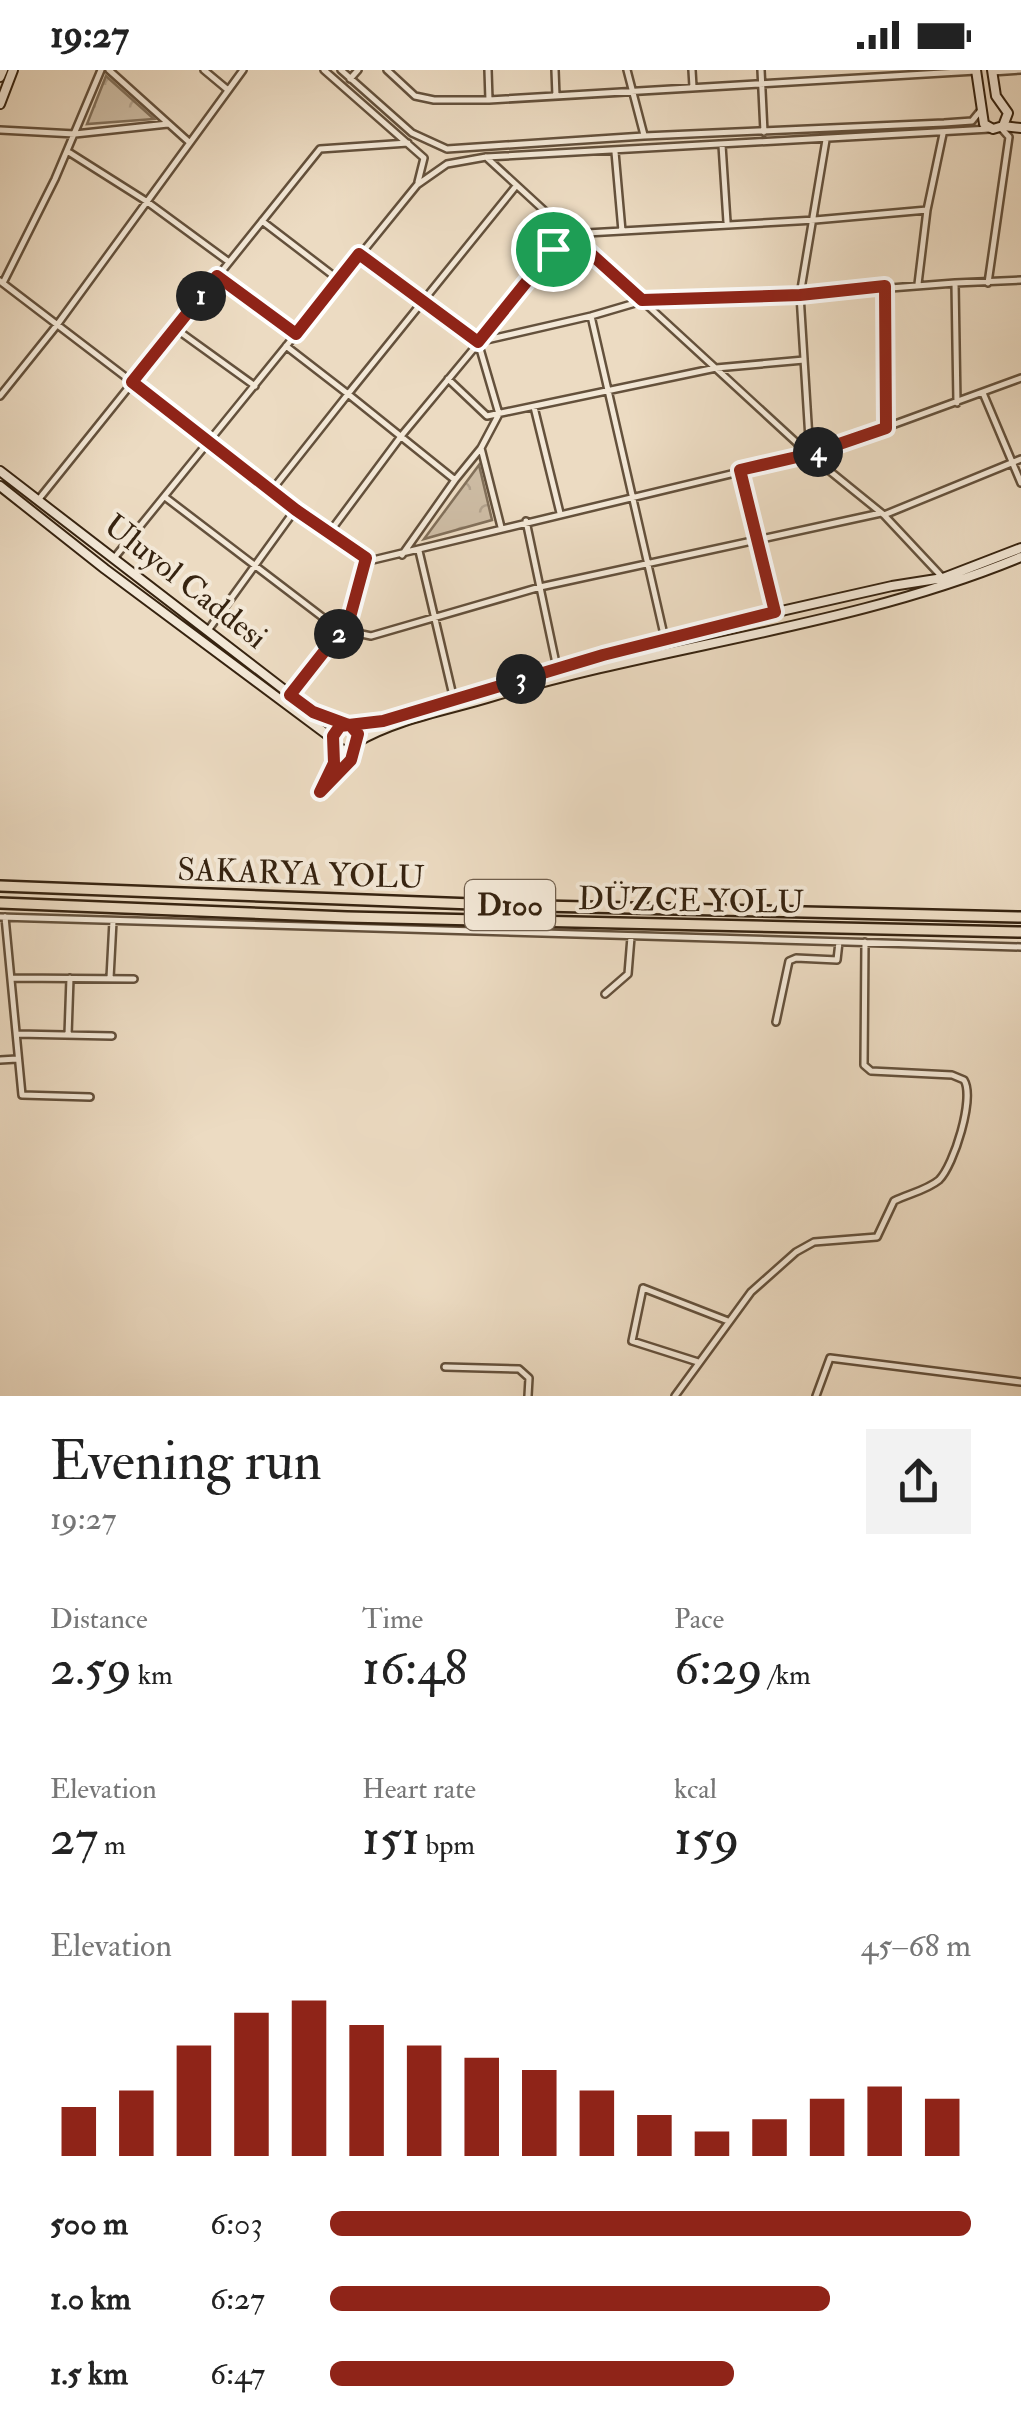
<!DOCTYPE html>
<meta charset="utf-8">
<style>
:root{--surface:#fff;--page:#f2f2f2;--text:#222;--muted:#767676;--accent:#8f2418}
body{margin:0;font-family:"IM FELL Double Pica",serif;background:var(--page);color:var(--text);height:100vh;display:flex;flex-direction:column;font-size:38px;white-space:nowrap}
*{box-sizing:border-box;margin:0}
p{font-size:32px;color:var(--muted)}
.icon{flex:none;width:55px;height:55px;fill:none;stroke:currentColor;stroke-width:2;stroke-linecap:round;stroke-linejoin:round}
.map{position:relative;height:1326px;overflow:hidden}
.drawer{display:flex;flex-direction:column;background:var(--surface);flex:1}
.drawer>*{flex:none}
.pin{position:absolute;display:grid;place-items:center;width:85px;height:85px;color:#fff;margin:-42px;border:5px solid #fff;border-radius:50%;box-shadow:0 2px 10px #0007}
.km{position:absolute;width:50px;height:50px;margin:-25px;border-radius:50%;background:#222;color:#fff;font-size:28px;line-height:50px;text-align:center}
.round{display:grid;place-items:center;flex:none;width:105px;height:105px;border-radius:0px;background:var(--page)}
.overview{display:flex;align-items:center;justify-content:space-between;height:170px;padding:0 50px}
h1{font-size:55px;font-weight:600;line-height:75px}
.stats{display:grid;grid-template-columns:repeat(3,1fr);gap:15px;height:170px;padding:10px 50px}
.stats div{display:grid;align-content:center}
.stats b{font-size:50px;font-weight:600}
.stats small{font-size:28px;font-weight:400}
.stats p{font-size:28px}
.chart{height:280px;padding:20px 50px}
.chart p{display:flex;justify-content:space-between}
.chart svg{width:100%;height:180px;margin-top:10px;stroke:var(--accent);stroke-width:6}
ul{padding:0 50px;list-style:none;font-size:32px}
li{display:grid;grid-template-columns:160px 120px 1fr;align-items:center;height:75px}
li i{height:25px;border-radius:12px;background:var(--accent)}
.status{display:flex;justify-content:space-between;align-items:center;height:70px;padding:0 50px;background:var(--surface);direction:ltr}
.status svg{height:28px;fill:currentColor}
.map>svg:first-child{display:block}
</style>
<div class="status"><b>19:27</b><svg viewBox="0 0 49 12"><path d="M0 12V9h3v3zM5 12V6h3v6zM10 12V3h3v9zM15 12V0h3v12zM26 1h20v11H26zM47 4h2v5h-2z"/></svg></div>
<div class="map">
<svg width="1021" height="1326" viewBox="0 0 1021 1326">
<defs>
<pattern id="park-crowns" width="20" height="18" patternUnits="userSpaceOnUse" patternTransform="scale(2.5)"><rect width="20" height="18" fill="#cdbca4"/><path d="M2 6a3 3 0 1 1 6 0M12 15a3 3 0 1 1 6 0" fill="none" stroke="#b1a18c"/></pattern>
</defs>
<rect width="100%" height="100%" fill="#ecdbc2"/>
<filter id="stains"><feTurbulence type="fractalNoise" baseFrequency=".002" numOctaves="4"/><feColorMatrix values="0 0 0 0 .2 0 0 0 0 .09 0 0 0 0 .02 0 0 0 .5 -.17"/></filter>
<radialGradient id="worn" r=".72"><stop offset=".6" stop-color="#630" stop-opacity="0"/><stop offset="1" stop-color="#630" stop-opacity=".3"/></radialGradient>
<path fill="url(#park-crowns)" stroke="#82705a" stroke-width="2.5" d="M106,6L154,49L87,54Z
M479,395L492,450L424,469Z"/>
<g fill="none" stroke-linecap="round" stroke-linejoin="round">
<defs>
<path id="minor" d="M109,0L189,72
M204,0L228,20
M324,0L424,88L418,112
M341,0L412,63L447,79L644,66L944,53L972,51L981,40
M387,0L415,26L434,30H489L976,1
M488,0L489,30
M555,0L556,26
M627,0L644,65
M692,0L693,17
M761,0L764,62
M992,2L1021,0
M350,9L358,0
M0,60L75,64L168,54
M722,75L727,152
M67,81L146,131L229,192
M615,82L622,161
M486,87L810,385L884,445L943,508
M262,151L339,210
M359,185L478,272L499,344L481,378L455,410
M218,207L297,263
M0,211L361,487L373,490L810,385L1021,308
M3,213L55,109L101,0
M988,213L1009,67L1001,58
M918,214L927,140L943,64
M885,217L886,358
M591,246L665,569
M176,259L255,316
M478,272L591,246L642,231L800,225L955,213
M286,276L348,324L516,116
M448,309L487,346L716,298L804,290
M983,323L1021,413
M0,326L57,255L243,0
M957,333L955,213L1021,210
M534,337L560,443
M481,378L501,457
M810,385L800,225L826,70
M740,400L775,543
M272,420L348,324L455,410L402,485
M165,427L338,559L371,566L540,517L881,443
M39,429L320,79L408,73
M884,445L1021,389
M526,451L557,598
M329,463L402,365L569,164L815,150L927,140
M419,481L454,630
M115,487L417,115L447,94L486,87L990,59
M209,559L295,440
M346,562L367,488
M290,625L341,560
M0,847L1021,877
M5,847L22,1025L90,1027
M11,908L134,909
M110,908L113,851
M605,924L628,904L631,867
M776,952L789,891L796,888L837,890L839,872
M17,964L112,966
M68,965L70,908
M0,990L17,989
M698,1292L632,1271L643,1218L728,1251
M445,1297L519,1299L529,1308L528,1326
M675,1326L751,1222L796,1182L814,1172L877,1167L894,1131C908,1124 927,1120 939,1110C954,1095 975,1028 964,1010L952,1005L871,1001L864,995L865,872
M816,1326L830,1288L1021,1312"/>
<path id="secondary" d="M976,0L984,54L993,59L1003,56L1021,58
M992,0L996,26L1008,43L1003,56
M0,7L3,0
M0,34L13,0
M0,401L313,642L343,655
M0,416L105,499L333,669
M334 668a12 12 0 1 1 24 0a12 12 0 1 1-24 0Z
M351,657L383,651L603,585L697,560L892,516L943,508L1021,478
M357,672C398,648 449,640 494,626C668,574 852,557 1021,487
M325,714L334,693L335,675
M320,722L351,689L355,676"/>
<path id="trunk" d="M0,816L499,835L1021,847
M0,833L347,847L1021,862"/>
</defs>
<use href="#minor" stroke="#64513c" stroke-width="10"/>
<use href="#secondary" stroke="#362310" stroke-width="12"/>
<use href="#trunk" stroke="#362310" stroke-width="14"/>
<use href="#minor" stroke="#f3e8d7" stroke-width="5"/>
<use href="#secondary" stroke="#f3e8d7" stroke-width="8"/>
<use href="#trunk" stroke="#ecdbc2" stroke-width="9"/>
</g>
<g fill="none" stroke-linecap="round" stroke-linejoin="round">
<defs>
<path id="route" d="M553,179L478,272L359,184L296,264L217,206L132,312L296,440L366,488L346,562L341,560L290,625L313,642L351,656L358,664L351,690L320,722L334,693L333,666L340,656L383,651L603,585L775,542L740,400L810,384L886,358L885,216L800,225L642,230L569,164L553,179"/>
</defs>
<use href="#route" stroke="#fff" stroke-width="20"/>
<use href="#route" stroke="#8f2418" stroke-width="12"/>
</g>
<g text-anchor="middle" stroke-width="8" stroke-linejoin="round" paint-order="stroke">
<rect fill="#f3e8d7" stroke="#6f5e4c" stroke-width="2.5" x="465" y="810" width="90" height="50" rx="8"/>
<g font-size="30" font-weight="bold" fill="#362310">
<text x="510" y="845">D100</text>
</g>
<g font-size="32" fill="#362310" stroke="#f3e8d7">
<text transform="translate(186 511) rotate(38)" y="11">Uluyol Caddesi</text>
<text transform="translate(301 803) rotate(2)" y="11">SAKARYA YOLU</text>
<text transform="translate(691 830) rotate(1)" y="11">DÜZCE YOLU</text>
</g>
</g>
<rect width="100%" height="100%" filter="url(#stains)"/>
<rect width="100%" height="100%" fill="url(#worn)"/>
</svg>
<div class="pin" style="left:553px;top:179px;background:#1e9e55"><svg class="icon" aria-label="arrive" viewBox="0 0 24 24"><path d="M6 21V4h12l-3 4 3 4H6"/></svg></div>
<b class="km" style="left:201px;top:226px">1</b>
<b class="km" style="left:339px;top:564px">2</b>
<b class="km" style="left:521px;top:609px">3</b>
<b class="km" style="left:818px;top:382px">4</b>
</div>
<section class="drawer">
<div class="overview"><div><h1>Evening run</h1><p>19:27</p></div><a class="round"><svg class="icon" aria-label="share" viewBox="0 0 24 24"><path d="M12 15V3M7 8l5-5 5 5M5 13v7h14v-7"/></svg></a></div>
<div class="stats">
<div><p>Distance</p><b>2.59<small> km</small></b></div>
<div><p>Time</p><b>16:48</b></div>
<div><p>Pace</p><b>6:29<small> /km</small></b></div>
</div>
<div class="stats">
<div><p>Elevation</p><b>27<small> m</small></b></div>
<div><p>Heart rate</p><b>151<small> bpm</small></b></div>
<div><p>kcal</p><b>159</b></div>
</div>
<div class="chart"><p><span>Elevation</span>45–68 m</p>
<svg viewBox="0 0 160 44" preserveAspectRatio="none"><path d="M5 44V32M15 44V28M25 44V17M35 44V9M45 44V6M55 44V12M65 44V17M75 44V20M85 44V23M95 44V28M105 44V34M115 44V38M125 44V35M135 44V30M145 44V27M155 44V30"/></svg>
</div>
<ul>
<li><b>500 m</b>6:03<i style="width:100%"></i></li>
<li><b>1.0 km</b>6:27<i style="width:78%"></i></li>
<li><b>1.5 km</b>6:47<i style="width:63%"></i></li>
</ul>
</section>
